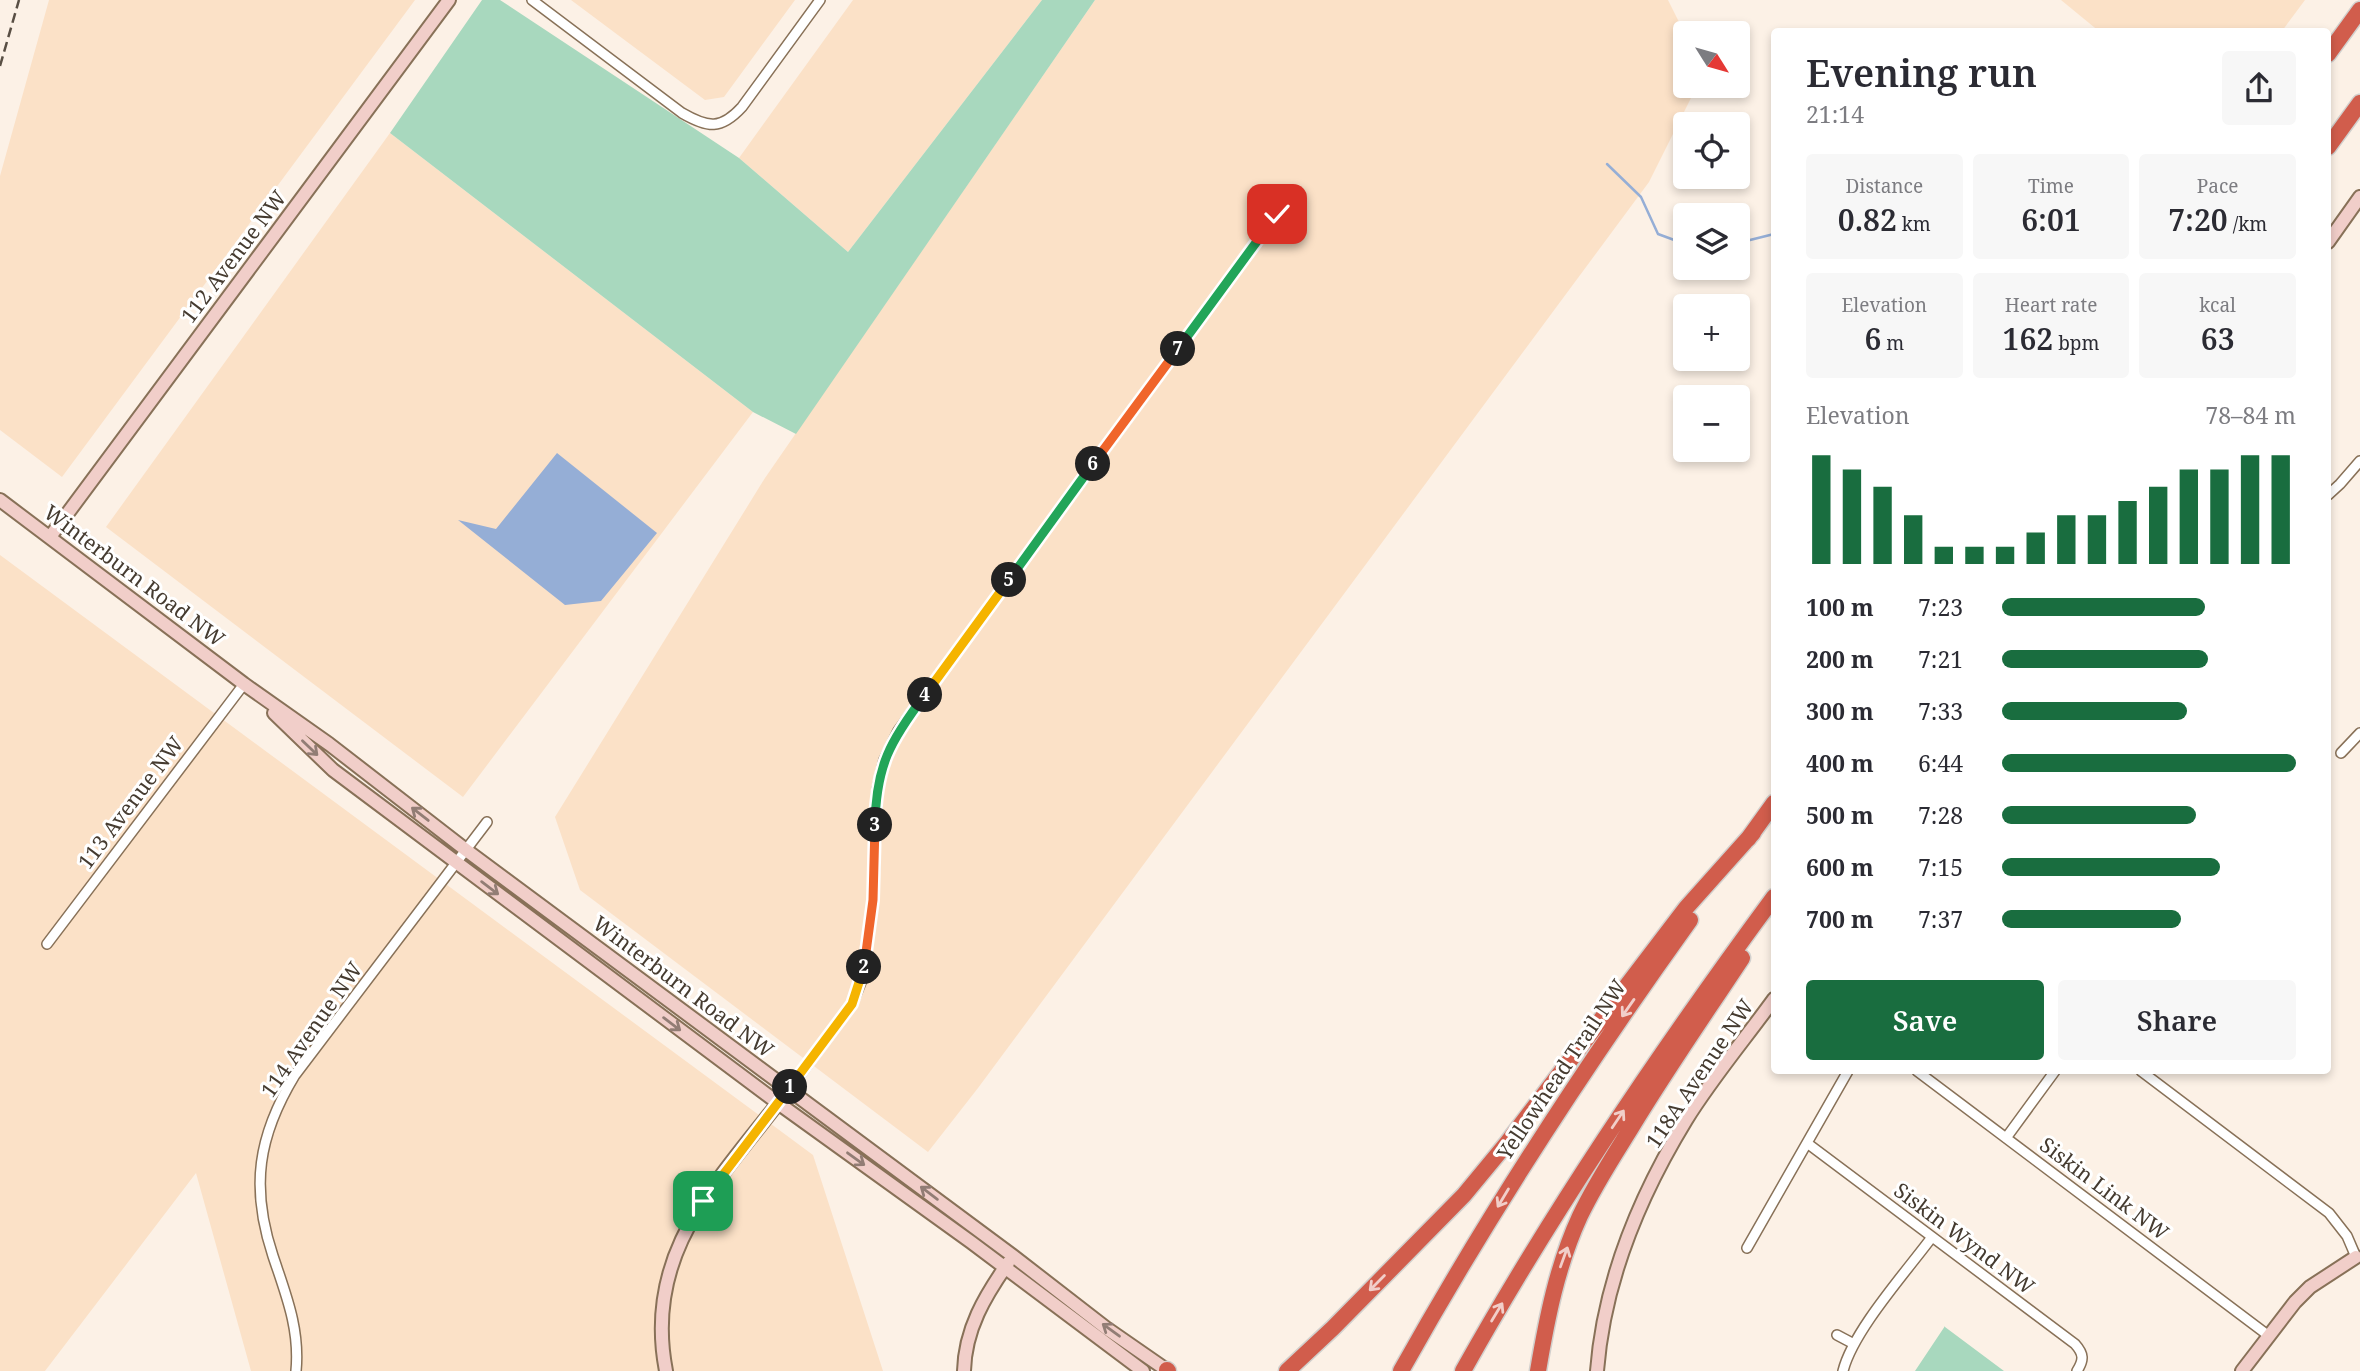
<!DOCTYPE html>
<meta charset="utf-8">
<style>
:root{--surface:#fff;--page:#f7f7f7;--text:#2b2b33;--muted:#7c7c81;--accent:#196d3f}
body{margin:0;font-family:"Noto Serif",serif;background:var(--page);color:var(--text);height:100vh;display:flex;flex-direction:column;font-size:26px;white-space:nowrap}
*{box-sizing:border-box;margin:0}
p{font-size:23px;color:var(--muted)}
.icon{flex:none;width:38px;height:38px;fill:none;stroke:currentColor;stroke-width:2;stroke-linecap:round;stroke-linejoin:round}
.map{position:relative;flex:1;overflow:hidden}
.panel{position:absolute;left:1771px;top:28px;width:560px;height:1046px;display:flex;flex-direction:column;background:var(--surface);border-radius:7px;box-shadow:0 4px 10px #0003}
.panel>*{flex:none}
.needle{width:46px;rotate:127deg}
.fabs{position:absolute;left:1673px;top:21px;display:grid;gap:14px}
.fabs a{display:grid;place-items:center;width:77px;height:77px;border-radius:7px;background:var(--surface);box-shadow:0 4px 10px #0003;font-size:35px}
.pin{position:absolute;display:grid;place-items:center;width:60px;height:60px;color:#fff;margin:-30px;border-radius:14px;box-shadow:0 4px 10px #0006}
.km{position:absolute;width:35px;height:35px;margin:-18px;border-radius:50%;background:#222;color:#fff;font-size:19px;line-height:35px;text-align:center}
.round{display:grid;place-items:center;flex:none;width:74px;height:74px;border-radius:7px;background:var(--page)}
.summary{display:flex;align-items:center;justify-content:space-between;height:119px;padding:0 35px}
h1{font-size:38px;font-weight:600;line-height:52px}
.figures{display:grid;grid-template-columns:repeat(3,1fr);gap:10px;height:119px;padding:7px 35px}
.figures div{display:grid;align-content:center;border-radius:7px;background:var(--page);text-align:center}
.figures b{font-size:30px;font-weight:600}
.figures small{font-size:19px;font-weight:400}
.figures p{font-size:19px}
.chart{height:196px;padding:14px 35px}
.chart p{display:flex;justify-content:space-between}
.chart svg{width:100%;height:126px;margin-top:7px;stroke:var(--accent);stroke-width:6}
.action{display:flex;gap:14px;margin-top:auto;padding:14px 35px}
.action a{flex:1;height:80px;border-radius:7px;background:var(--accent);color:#fff;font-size:28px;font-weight:600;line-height:80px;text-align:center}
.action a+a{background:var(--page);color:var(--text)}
ul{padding:0 35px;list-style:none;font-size:23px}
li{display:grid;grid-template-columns:112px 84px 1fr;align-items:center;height:52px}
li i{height:18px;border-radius:9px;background:var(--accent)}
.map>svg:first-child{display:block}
</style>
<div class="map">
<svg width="2360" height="1371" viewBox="0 0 2360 1371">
<rect width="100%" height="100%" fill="#fcf1e6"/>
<path fill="#fbe1c7" d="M49,0H415L62,477L0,430V176Z
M571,0H795L724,97L705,100Z
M853,0H1042L848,252L739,158Z
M1095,0H1668L1685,34V86H1697L1649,182L978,1088L928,1152L580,890L555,817L765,478Z
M2061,0H2305L2282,31L2100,32Z
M390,133L753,412L463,797L106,527Z
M0,555L813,1155L883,1371H251L196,1173L45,1371H0Z"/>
<path fill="#a8d8be" d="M482,0H500L739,158L848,252L1042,0H1095L796,434L753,412L390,133Z
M1945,1326V1327L2004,1371H1915Z"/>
<path fill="#95aed6" d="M557,453L657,533L601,601L565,605L458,520L496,529Z"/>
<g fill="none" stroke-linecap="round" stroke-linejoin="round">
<path stroke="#95aed6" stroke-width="2.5" d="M1607,164L1641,197L1658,234L1685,244
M1738,243L1774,234"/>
<defs>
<path id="street" d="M532,0L682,113C708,128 721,130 742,107L820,0
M2328,495L2340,484L2360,461
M2341,753L2360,733
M47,944L244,684
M1917,1071L2269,1336
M2141,1071L2329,1213L2347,1236L2356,1257
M789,1090L852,1004L862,980L873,900L877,790L884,760L898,731L1277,214
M2006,1138L2055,1071
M1807,1143L2075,1344C2084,1354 2084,1360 2077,1371
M1747,1248L1848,1071
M1837,1335L1854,1344
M296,1371C300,1329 286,1295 273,1256C250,1187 258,1136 295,1075L487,822
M1843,1371C1853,1331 1906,1272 1932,1237"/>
<path id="secondary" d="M2328,242L2360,197
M0,500L244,684L329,744L466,850L1013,1256L1106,1328L1168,1371
M50,537L449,0
M274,713L333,770L778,1103L971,1242L1143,1371
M666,1371C643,1253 716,1184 782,1098
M964,1371C965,1329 985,1296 1008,1263
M1597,1371C1604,1281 1639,1197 1686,1120C1712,1078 1745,1039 1774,999
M2242,1371L2295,1302L2310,1287L2356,1257"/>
<path id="highway" d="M2328,54L2360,10
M2328,147L2360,103
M1748,839L1774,803
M1167,1370L1168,1371
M1287,1371L1333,1328L1464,1195L1507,1143L1686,908L1753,833
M1401,1371C1488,1215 1586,1065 1690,920
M1463,1371C1555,1206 1662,1049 1774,897
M1538,1371C1547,1318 1557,1266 1580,1216C1594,1186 1613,1157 1631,1128C1666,1070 1705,1014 1742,958"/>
</defs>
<use href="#street" stroke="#887158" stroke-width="12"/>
<use href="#secondary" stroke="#887158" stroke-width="16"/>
<use href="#highway" stroke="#d2d0cd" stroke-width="19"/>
<use href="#street" stroke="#fff" stroke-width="9"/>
<use href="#secondary" stroke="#f1cec9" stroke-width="12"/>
<use href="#highway" stroke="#d15d4c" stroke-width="16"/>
<path stroke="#594f44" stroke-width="2.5" stroke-dasharray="10 5" stroke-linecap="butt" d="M0,66L19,0"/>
</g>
<defs><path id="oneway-shaft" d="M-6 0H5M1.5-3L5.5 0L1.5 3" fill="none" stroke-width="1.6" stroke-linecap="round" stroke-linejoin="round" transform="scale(1.75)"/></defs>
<g stroke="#927d75">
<use href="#oneway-shaft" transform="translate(310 748) rotate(44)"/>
<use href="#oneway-shaft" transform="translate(420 814) rotate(-142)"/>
<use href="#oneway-shaft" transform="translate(490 888) rotate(37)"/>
<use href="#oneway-shaft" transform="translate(672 1024) rotate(37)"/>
<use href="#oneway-shaft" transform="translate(856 1159) rotate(36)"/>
<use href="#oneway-shaft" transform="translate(929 1193) rotate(-143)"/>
<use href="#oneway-shaft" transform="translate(1111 1330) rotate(-144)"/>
</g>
<g stroke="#f1cec9">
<use href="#oneway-shaft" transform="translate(1628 1008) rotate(125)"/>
<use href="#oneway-shaft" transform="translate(1618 1119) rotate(-56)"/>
<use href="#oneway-shaft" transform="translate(1503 1198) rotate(121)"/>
<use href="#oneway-shaft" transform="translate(1564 1257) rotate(-70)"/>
<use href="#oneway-shaft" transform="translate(1377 1283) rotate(135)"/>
<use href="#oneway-shaft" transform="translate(1497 1312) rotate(-59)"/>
</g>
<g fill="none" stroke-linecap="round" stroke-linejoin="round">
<defs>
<path id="split-1" d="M703,1201L790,1087"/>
<path id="split-2" d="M790,1087L852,1004L864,967"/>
<path id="split-3" d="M864,967L873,900L875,825"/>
<path id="split-4" d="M875,825C876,766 890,741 925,695"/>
<path id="split-5" d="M925,695L1009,580"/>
<path id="split-6" d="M1009,580L1093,464"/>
<path id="split-7" d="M1093,464L1178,349"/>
<path id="split-8" d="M1178,349L1277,214"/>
</defs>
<use href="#split-1" stroke="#fff" stroke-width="14"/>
<use href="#split-2" stroke="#fff" stroke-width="14"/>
<use href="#split-3" stroke="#fff" stroke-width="14"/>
<use href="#split-4" stroke="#fff" stroke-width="14"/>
<use href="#split-5" stroke="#fff" stroke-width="14"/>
<use href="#split-6" stroke="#fff" stroke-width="14"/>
<use href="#split-7" stroke="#fff" stroke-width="14"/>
<use href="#split-8" stroke="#fff" stroke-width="14"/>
<use href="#split-1" stroke="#f5b400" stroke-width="9"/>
<use href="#split-2" stroke="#f5b400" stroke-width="9"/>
<use href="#split-3" stroke="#f0652b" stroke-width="9"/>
<use href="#split-4" stroke="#22a559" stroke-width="9"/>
<use href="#split-5" stroke="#f5b400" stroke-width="9"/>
<use href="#split-6" stroke="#22a559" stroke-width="9"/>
<use href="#split-7" stroke="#f0652b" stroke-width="9"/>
<use href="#split-8" stroke="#22a559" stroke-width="9"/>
</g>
<g text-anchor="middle" stroke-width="6" stroke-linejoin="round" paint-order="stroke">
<g font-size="21" fill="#453b30" stroke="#fff">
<text transform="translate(234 257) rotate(-53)" y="7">112 Avenue NW</text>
<text transform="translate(134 576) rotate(37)" y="7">Winterburn Road NW</text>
<text transform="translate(131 803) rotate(-53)" y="7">113 Avenue NW</text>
<text transform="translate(683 987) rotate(37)" y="7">Winterburn Road NW</text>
<text transform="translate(312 1030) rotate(-55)" y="7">114 Avenue NW</text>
<text transform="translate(1562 1070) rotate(-56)" y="7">Yellowhead Trail NW</text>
<text transform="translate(1700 1074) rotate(-56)" y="7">118A Avenue NW</text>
<text transform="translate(2104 1189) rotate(37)" y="7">Siskin Link NW</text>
<text transform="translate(1964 1239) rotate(37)" y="7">Siskin Wynd NW</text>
</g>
</g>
</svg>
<div class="fabs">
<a><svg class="needle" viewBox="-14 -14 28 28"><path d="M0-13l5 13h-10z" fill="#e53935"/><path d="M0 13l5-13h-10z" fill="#7c7c81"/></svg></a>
<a><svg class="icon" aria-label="locate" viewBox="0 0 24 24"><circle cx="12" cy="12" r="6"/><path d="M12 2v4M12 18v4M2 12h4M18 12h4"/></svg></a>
<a><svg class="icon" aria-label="layers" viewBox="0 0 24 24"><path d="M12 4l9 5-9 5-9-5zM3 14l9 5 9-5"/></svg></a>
<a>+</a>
<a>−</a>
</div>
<div class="pin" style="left:703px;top:1201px;background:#1e9e55"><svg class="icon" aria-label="arrive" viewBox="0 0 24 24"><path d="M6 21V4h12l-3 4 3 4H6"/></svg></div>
<div class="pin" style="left:1277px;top:214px;background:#d93025"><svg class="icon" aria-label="check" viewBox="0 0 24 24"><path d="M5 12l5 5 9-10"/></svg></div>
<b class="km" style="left:790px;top:1087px">1</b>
<b class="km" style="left:864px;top:967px">2</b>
<b class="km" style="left:875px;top:825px">3</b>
<b class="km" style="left:925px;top:695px">4</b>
<b class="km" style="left:1009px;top:580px">5</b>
<b class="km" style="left:1093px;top:464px">6</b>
<b class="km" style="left:1178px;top:349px">7</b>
<section class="panel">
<div class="summary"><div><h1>Evening run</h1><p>21:14</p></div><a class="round"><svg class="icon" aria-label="share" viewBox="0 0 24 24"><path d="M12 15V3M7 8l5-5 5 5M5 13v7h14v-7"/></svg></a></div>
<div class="figures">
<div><p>Distance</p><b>0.82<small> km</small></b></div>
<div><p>Time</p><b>6:01</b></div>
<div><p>Pace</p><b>7:20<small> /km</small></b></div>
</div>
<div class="figures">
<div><p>Elevation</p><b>6<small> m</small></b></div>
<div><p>Heart rate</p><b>162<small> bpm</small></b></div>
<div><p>kcal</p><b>63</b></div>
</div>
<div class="chart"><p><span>Elevation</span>78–84 m</p>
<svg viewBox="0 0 160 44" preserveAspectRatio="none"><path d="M5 44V6M15 44V11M25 44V17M35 44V27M45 44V38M55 44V38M65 44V38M75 44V33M85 44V27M95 44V27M105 44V22M115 44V17M125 44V11M135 44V11M145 44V6M155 44V6"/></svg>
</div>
<ul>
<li><b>100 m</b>7:23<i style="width:69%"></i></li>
<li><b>200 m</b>7:21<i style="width:70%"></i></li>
<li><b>300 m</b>7:33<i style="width:63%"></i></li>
<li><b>400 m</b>6:44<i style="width:100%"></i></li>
<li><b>500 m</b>7:28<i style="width:66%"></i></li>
<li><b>600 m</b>7:15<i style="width:74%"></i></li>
<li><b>700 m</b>7:37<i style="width:61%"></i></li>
</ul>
<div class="action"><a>Save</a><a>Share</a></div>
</section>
</div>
